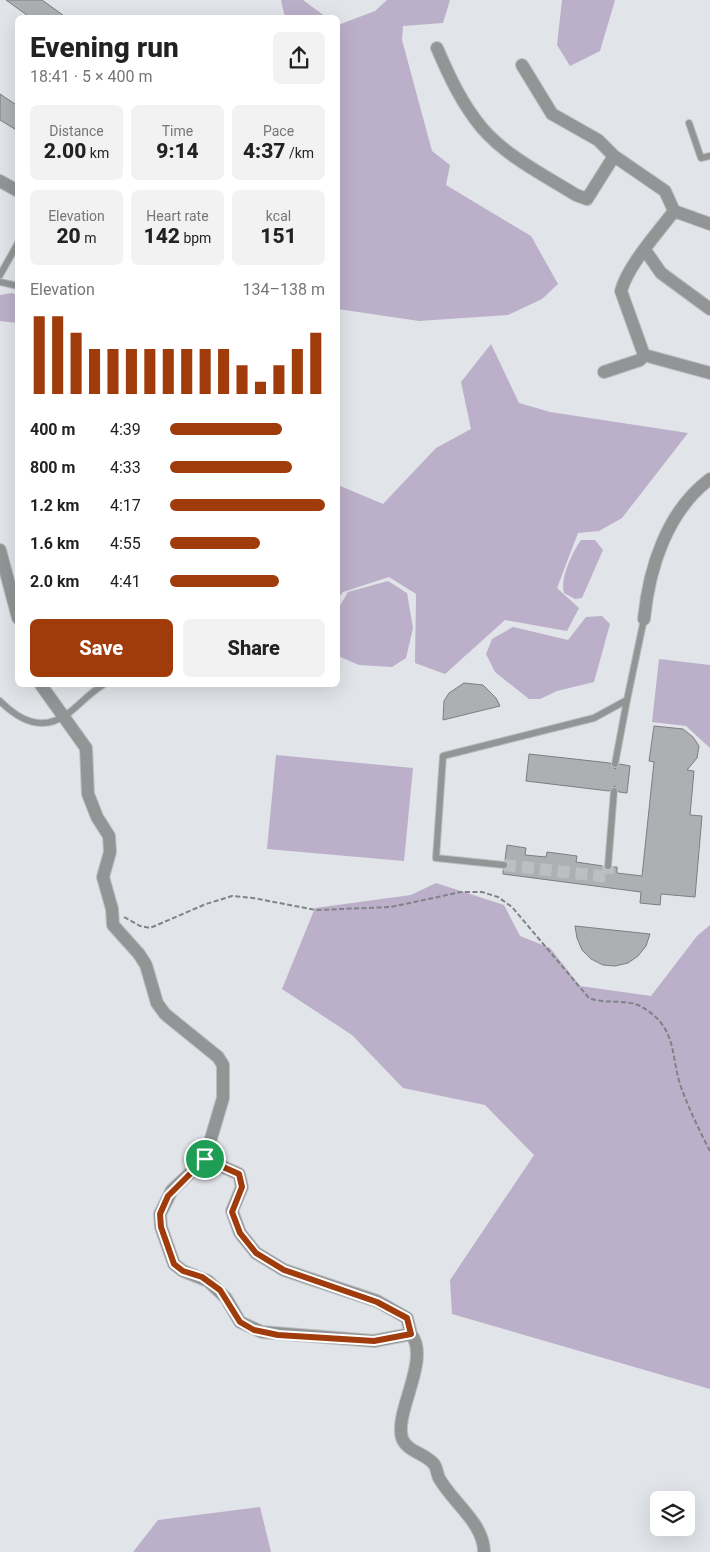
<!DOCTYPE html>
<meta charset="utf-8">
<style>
:root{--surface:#fff;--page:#f2f2f2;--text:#222;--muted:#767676;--accent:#a03b0b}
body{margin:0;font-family:Roboto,sans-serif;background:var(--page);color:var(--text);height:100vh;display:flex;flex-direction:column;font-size:19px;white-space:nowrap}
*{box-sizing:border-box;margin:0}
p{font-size:16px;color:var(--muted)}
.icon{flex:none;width:28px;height:28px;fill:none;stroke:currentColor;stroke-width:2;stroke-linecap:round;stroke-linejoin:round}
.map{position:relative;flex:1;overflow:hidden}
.drawer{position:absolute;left:15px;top:15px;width:325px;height:672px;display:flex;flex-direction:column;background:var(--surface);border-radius:8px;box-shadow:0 5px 20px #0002}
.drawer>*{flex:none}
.controls{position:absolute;left:650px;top:1491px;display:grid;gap:10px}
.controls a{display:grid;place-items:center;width:45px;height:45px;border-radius:8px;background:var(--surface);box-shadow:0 5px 20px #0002;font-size:25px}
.pin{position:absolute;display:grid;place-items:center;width:42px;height:42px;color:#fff;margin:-21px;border:2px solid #fff;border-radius:50%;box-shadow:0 1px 5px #0007}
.round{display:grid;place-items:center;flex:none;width:52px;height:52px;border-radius:8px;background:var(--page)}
.summary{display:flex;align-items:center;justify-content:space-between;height:85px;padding:0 15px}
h1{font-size:28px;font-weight:800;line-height:38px}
.figures{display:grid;grid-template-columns:repeat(3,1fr);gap:8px;height:85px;padding:5px 15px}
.figures div{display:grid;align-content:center;border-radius:8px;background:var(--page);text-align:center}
.figures b{font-size:21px;font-weight:800}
.figures small{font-size:14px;font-weight:400}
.figures p{font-size:14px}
.chart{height:140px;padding:10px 15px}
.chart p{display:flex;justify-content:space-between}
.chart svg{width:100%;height:90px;margin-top:5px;stroke:var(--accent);stroke-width:6}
.button{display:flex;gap:10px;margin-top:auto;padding:10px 15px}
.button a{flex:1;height:58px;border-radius:8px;background:var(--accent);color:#fff;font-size:20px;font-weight:800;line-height:58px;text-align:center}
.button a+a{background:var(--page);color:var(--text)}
ul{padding:0 15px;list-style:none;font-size:16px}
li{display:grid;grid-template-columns:80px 60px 1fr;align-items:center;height:38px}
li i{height:12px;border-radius:6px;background:var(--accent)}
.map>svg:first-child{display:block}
</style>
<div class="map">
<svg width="710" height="1552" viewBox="0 0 710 1552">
<rect width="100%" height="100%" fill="#e1e4e8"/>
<path fill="#bcafc9" d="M282,0H303L326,17H285L281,1Z
M387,0H450L443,23L403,26L402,40L432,151L450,165L446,185L531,236L558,284L542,299L508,315L419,321L338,309V25L375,11Z
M562,0H615L600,51L570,66L557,45Z
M12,293L17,295V323L0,321V295Z
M491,344L519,403L550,412L688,433L622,518L599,531L578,533L557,588L579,608L567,631L505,620L445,674L415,663L416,594L389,577L343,592L338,598V485L383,504L436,448L471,429L461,382Z
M581,540H595L603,550L582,598L575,599L564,593C560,578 572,553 581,540Z
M388,581L407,593L413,628L406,658L392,667L359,665L338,656V609L348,592Z
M602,616L610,624L594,682L557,691L540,699H529L495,672L486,654L492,639L513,627L568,640L586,617Z
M659,659L710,665V748L686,726L652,722Z
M276,755L413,768L404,861L267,849Z
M436,883L504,905L520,936L550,948L580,986L651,996L697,936L710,925V1389L452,1314L450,1280L534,1155L485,1105L403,1088L352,1035L282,989L315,908L411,895Z
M260,1507L271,1552H133L158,1520Z"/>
<path fill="#aeafb3" stroke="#7d7d82" d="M6,0H42L67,18H31Z
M0,94L18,106V131L0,120Z
M464,683L483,685L496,698L500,706L443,720L444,701L449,693Z
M654,726L683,729L693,737L699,746L697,758L687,770L694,771L690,815L702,816L695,897L661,894L660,905L640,903L641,892L503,874V870L509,866L505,860L507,845L526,848L525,855L546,857L547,852L577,856L576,862L603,866L607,871L613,867H617V873L642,876L654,762L649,761Z
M529,754L610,763L615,769L620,764L630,766L627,793L619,792L615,786L609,791L526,781Z
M575,926L650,934L646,946L638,956L628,963L615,966L603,965L591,959L582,950L577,938Z"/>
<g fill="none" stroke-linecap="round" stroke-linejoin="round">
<path stroke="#bcbfc2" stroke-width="12" stroke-dasharray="12 6" stroke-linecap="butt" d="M504,865L608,877V866"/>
<defs>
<path id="lane" d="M689,123L701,158L710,156
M0,275L18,243
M0,282L18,286
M0,701C19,720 41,732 66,715C79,706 89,693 103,685
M615,764L627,700
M504,865L436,858L443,756L594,718L627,700L644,619
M608,866L614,791"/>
<path id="street" d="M437,48C449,76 462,104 482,128C507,157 544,175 576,195L587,199L614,156
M522,65L552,114L598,140L614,156L665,191L674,211L710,224
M0,181L18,191
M674,211C657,234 628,265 621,291L644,355L710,373
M645,250L661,273L710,309
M604,372L640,360L644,355
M0,550L18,618
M644,619C649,568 667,511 710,479
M41,685L86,748L88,794L97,817L109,836L110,852L103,877L112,909L113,925L139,954L146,965L157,1003L165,1014L218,1057L223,1065V1098L207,1152L205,1159L172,1190L160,1214L161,1227L174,1264L183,1271L208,1281L226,1298L240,1322L262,1332L374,1341L411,1334C431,1359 394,1412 402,1438C407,1452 425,1453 434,1464C437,1468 437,1474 439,1478C452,1502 484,1523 484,1552
M205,1159L239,1174L242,1187L232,1211L240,1233L256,1253L284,1270L377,1301L407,1318L411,1334"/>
</defs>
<use href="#lane" stroke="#bcbfc2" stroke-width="8"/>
<use href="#street" stroke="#bcbfc2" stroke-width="14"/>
<path stroke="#808385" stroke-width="2" stroke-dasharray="5 2.5" stroke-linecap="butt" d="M124,917L140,926L150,928L206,904L232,896L253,898L316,910L391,907L461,892H482L498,897L512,907L589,998C606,1005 626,998 642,1007C678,1028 670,1055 681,1087C689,1109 699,1130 710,1151"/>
<use href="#lane" stroke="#929495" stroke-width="6"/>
<use href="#street" stroke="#929495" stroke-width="12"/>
</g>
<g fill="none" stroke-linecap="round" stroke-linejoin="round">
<defs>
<path id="route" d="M205,1159L239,1174L242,1187L232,1212L240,1233L256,1253L284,1270L377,1302L407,1318L411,1334L374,1341L278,1335L254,1330L240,1322L220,1290L202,1277L183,1271L174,1264L161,1227L160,1214L168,1196Z"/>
</defs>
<use href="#route" stroke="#fff" stroke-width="10"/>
<use href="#route" stroke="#a03b0b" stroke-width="6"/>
</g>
</svg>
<div class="controls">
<a><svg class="icon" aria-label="layers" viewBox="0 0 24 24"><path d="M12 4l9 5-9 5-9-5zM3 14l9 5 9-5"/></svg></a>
</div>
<div class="pin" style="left:205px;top:1159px;background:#1e9e55"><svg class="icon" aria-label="arrive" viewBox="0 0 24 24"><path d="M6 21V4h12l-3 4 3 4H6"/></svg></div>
<section class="drawer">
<div class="summary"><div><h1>Evening run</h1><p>18:41 · 5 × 400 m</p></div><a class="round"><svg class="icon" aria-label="share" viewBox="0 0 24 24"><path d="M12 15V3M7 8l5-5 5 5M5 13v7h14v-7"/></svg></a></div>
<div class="figures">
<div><p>Distance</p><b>2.00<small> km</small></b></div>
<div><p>Time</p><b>9:14</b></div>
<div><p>Pace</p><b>4:37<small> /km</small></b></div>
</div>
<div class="figures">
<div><p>Elevation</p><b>20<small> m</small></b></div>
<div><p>Heart rate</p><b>142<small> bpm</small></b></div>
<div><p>kcal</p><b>151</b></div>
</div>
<div class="chart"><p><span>Elevation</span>134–138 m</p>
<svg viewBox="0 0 160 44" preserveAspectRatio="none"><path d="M5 44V6M15 44V6M25 44V14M35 44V22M45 44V22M55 44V22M65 44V22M75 44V22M85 44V22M95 44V22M105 44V22M115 44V30M125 44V38M135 44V30M145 44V22M155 44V14"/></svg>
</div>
<ul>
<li><b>400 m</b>4:39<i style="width:72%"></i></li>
<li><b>800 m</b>4:33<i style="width:79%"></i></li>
<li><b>1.2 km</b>4:17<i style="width:100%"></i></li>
<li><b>1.6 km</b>4:55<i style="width:58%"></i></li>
<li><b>2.0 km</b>4:41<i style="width:70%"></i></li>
</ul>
<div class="button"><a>Save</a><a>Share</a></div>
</section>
</div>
